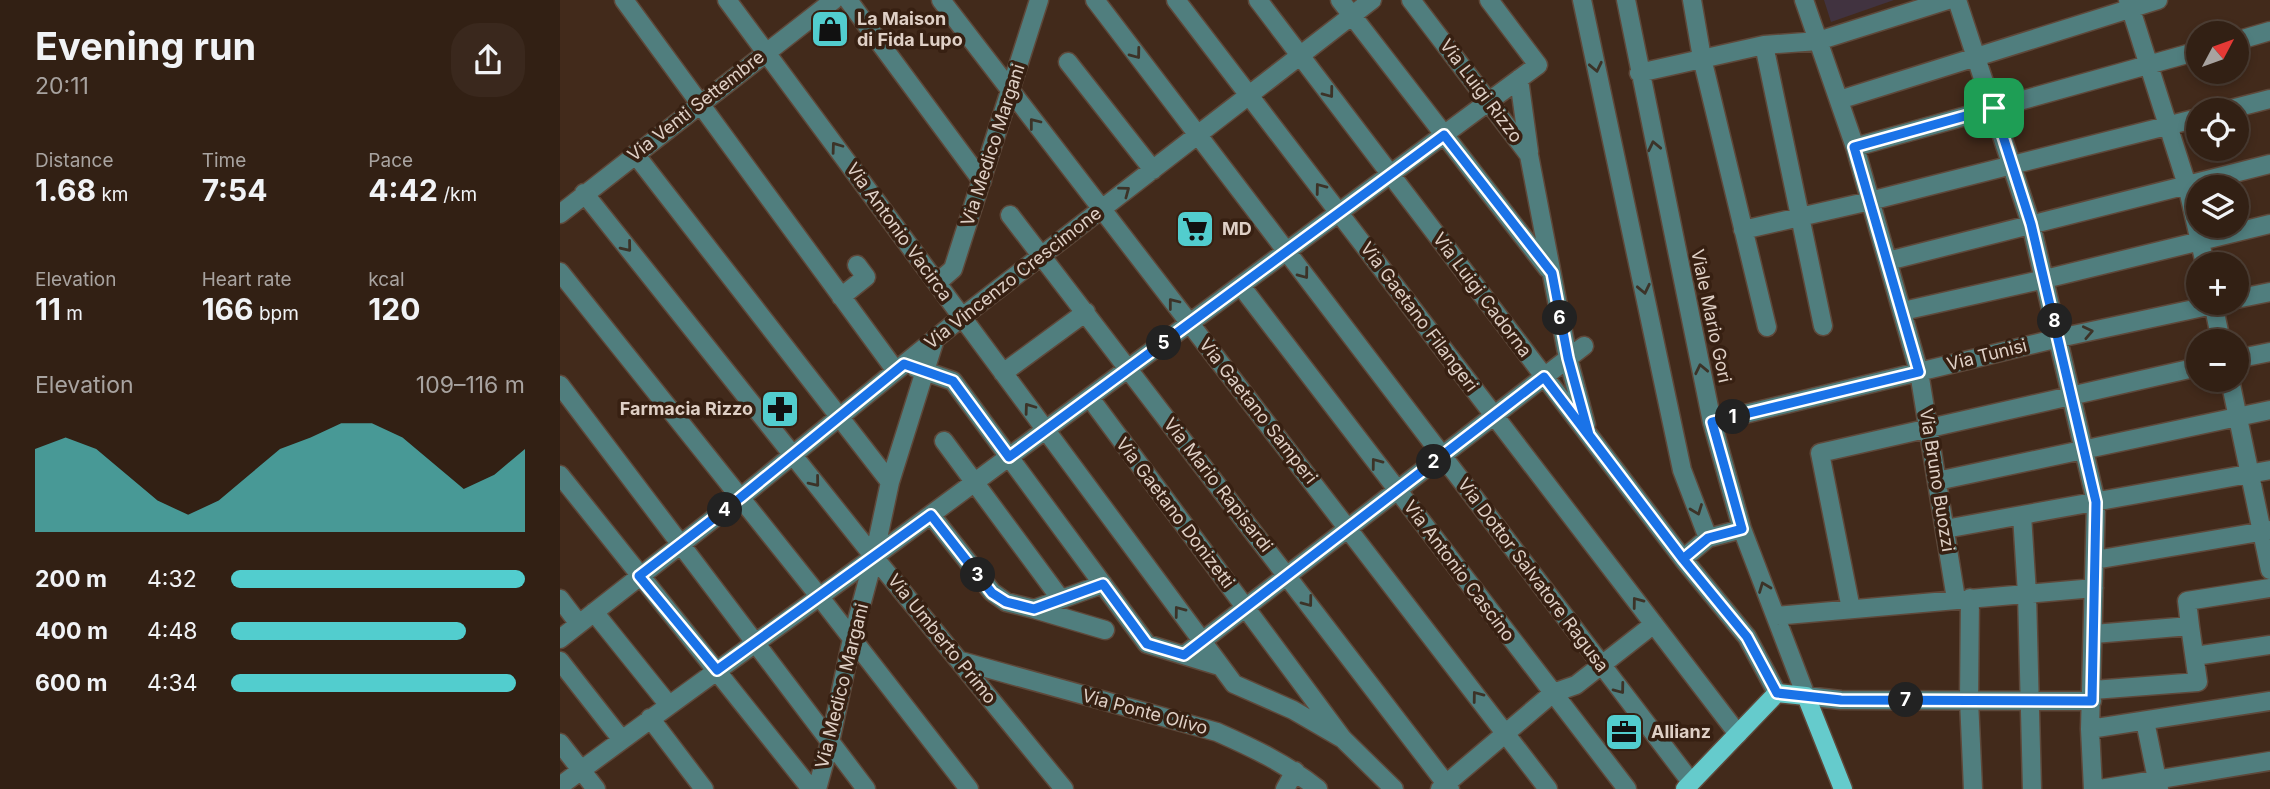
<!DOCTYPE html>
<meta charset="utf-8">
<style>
:root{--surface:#322014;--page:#3a281d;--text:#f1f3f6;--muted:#a8a3a0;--line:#4d3e34;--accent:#52cdce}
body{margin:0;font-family:Inter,sans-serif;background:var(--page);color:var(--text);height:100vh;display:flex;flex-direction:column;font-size:26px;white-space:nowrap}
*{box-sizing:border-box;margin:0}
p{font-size:23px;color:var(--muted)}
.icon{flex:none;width:38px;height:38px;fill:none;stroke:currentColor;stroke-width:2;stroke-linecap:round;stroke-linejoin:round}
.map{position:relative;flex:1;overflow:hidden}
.details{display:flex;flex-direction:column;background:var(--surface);width:560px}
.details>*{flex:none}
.needle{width:46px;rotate:49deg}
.controls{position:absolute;left:1626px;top:21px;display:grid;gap:14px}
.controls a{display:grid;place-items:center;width:63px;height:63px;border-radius:50%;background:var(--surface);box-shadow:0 4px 10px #0003,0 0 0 2px var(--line);font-size:35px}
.pin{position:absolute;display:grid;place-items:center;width:60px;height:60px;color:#fff;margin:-30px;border-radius:14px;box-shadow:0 4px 10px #0006}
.km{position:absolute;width:35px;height:35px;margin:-18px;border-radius:50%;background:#222;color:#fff;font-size:19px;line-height:35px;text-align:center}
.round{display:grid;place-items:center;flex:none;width:74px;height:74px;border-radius:28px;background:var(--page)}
.headline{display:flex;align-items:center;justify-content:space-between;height:119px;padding:0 35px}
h1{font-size:38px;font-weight:700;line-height:52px}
.metrics{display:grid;grid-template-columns:repeat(3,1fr);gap:10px;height:119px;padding:7px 35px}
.metrics div{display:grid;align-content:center}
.metrics b{font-size:30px;font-weight:700}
.metrics small{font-size:19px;font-weight:400}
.metrics p{font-size:19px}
.chart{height:196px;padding:14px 35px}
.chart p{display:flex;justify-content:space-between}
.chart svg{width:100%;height:126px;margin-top:7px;fill:var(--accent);opacity:.7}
ul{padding:0 35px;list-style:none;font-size:23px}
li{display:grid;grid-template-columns:112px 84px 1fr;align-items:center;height:52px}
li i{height:18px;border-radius:9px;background:var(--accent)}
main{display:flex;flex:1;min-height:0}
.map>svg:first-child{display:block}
</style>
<main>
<section class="details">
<div class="headline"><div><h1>Evening run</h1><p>20:11</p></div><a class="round"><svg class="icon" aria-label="share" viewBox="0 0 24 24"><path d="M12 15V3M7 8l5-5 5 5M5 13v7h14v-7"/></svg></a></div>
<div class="metrics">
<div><p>Distance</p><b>1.68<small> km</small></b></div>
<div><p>Time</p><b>7:54</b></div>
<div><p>Pace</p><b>4:42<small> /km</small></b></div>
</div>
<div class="metrics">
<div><p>Elevation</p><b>11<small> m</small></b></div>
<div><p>Heart rate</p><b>166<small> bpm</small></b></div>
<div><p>kcal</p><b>120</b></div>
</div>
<div class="chart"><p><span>Elevation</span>109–116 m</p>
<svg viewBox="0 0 160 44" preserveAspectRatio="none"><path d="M0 44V15L10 11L20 15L30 24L40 33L50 38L60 33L70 24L80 15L90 11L100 6L110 6L120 11L130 20L140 29L150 24L160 15V44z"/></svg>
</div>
<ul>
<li><b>200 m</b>4:32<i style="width:100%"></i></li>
<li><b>400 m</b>4:48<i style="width:80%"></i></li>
<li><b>600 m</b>4:34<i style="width:97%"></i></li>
</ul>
</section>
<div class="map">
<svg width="1710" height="789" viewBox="0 0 1710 789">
<rect width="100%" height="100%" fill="#422a1b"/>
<path fill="#413340" d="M1264,0H1334L1271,22Z"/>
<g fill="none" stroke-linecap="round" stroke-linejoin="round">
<defs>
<path id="minor" d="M64,0L336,371
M167,0L674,684L733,710L783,739
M288,0L422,181
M381,0L988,789
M535,0L1131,782
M616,0L1178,734
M698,0L1123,559L1187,637L1217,693
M780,0L988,269
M851,0L969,155L1008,358L1026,425
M1022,0L1122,470L1148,538
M1066,0L1152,422L1182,529L1246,696L1281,700L1532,701
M1132,0L1142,58L1207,327
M1244,0L1295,147L1359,372L1396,599
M1397,0L1471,224L1536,502L1530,729L1533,789
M1568,0L1627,185L1645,264
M1676,41L1710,31
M1204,45L1263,326
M508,62L593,170
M1079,73L1204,45L1258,41L1388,0
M959,79L969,152
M1279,100L1598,0
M1667,110L1710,99
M1295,147L1638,51
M75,154L330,482
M24,193L314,557L504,789
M0,214L274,0
M450,215L890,789
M1183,230L1310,201L1638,118
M1328,261L1710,164
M0,272L259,596L409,789
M377,283L393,269L479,0
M681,286L1067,789
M281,297L306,277L297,265
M1676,299L1710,292
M1653,303L1661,341
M1343,311L1485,279L1710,224
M1676,359L1710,352
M356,368L393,381L587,644L659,666
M443,373L526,312
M1670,380L1710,570
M0,385L306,789
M530,398L783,739L834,789
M1152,422L1499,338L1662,303
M384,441L500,598
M0,475L251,789
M1377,481L1710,410
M371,515L432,592L446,602L474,609L543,584
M1462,515L1467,594L1472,789
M1385,529L1710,470
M1123,559L1148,538L1182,529
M1535,560L1710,530
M1410,598L1409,700L1413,789
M0,599L19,624
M474,609L545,630
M1291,609L1260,453L1638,367
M34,612L108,704
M1216,616L1534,588
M1630,626L1627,601L1710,588
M0,639L180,498L402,317L812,0
M624,655L1024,346
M1635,656L1710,645
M0,661L62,740
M401,661L657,732C693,748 727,764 758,789
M1533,690L1638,682L1630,626L1534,634
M90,718L144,789
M1585,721L1599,789
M1530,729L1710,701
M0,743L36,789
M0,786C104,708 210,633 315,556C537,394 757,229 978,65L929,0
M257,789L270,742L292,639L314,557L330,482L375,339
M725,789L735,771
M880,789L993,693L1016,685L1094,624
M1540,789L1710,761"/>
<path id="major" d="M1125,789L1217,693L1246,696L1283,789"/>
</defs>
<use href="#minor" stroke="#5e483a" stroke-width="21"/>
<use href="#major" stroke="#5e483a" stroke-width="21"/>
<use href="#minor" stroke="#507e7e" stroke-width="18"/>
<use href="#major" stroke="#65cbcc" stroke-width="18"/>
</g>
<defs><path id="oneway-chevron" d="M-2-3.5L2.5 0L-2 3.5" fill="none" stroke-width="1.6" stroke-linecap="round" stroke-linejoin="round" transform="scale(1.75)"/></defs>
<g stroke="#3c3328">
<use href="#oneway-chevron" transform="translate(576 54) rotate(53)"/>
<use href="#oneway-chevron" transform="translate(1036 67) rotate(78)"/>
<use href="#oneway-chevron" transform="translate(769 93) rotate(53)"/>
<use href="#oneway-chevron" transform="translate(474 123) rotate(-128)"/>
<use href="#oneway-chevron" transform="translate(1094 146) rotate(-102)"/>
<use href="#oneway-chevron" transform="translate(276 147) rotate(-126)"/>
<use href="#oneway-chevron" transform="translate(760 188) rotate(-127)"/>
<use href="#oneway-chevron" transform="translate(565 191) rotate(-37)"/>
<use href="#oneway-chevron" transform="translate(67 247) rotate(51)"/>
<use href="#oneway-chevron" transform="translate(744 274) rotate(53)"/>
<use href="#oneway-chevron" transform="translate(1084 289) rotate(78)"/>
<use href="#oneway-chevron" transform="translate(613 303) rotate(-128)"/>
<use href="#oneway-chevron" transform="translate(1528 332) rotate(-12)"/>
<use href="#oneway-chevron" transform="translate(1141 369) rotate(-102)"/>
<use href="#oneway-chevron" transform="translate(469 408) rotate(-126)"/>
<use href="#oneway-chevron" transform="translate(816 463) rotate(-127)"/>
<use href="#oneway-chevron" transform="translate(255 482) rotate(51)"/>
<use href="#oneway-chevron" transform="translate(1137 510) rotate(69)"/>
<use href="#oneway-chevron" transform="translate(1204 587) rotate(-111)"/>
<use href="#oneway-chevron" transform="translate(748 602) rotate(53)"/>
<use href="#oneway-chevron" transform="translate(1077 602) rotate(-127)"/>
<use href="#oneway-chevron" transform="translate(619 611) rotate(-127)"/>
<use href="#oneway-chevron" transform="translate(1060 689) rotate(53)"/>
<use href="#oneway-chevron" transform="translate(917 696) rotate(-127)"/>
</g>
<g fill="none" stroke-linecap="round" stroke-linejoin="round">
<defs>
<path id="route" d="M1434,108L1294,147L1359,372L1152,422L1182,529L1148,538L1123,559L984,377L624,655L587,644L543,584L474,609L446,602L432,593L371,515L157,670L79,576L180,498L344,364L393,381L449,457L884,135L992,273L1008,358L1029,435L1123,559L1187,637L1217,693L1281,700L1532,701L1536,502L1471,224L1434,108"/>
</defs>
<use href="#route" stroke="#fff" stroke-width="14"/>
<use href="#route" stroke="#1a73e8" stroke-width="9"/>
</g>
<defs>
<symbol id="shop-square" viewBox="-11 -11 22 22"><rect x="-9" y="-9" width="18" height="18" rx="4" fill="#52cdce" stroke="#372012"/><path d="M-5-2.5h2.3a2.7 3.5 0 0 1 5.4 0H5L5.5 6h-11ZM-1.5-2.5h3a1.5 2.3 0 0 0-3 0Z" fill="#111"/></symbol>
<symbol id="supermarket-square" viewBox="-11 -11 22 22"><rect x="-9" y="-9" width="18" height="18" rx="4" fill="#52cdce" stroke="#372012"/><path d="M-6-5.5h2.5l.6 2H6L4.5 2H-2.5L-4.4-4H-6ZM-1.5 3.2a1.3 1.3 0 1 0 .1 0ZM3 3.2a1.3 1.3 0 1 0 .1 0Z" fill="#111"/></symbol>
<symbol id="pharmacy-square" viewBox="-11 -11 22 22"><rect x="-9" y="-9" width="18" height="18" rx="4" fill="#52cdce" stroke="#372012"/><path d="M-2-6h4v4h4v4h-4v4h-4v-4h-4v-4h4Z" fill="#111"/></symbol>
<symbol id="office-square" viewBox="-11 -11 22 22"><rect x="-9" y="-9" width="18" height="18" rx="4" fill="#52cdce" stroke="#372012"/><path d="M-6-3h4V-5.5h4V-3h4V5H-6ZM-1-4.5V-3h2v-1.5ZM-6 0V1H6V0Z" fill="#111"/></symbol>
</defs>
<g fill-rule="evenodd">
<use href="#shop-square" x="248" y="7" width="44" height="44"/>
<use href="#supermarket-square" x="613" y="207" width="44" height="44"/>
<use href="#pharmacy-square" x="198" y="387" width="44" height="44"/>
<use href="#office-square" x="1042" y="710" width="44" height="44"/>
</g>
<g text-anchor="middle" stroke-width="7" stroke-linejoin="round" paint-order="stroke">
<g font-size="18" font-weight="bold" fill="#dfd0c6" stroke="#372012" text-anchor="start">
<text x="297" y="25">La Maison<tspan x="297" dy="21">di Fida Lupo</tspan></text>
<text x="662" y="235">MD</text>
<text x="193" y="415" text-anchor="end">Farmacia Rizzo</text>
<text x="1091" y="738">Allianz</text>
</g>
<g font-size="18" fill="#dfd0c6" stroke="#372012">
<text transform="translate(921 91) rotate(53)" y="6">Via Luigi Rizzo</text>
<text transform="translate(136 106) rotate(-38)" y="6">Via Venti Settembre</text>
<text transform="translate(433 145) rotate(-72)" y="6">Via Medico Margani</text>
<text transform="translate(339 232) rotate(54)" y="6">Via Antonio Vacirca</text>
<text transform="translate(453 278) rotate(-38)" y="6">Via Vincenzo Crescimone</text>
<text transform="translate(922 295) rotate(53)" y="6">Via Luigi Cadorna</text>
<text transform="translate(1151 316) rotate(78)" y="6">Viale Mario Gori</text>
<text transform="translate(859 317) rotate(53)" y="6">Via Gaetano Filangeri</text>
<text transform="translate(1427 355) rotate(-14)" y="6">Via Tunisi</text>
<text transform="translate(698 411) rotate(52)" y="6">Via Gaetano Samperi</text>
<text transform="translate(1377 480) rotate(81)" y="6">Via Bruno Buozzi</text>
<text transform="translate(658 485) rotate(52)" y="6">Via Mario Rapisardi</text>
<text transform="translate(615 513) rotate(53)" y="6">Via Gaetano Donizetti</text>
<text transform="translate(899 571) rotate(53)" y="6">Via Antonio Cascino</text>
<text transform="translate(973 575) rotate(53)" y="6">Via Dottor Salvatore Ragusa</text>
<text transform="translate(382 639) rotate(51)" y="6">Via Umberto Primo</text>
<text transform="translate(282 686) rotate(-76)" y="6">Via Medico Margani</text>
<text transform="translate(585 712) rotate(15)" y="6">Via Ponte Olivo</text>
</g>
</g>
</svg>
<div class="controls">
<a><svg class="needle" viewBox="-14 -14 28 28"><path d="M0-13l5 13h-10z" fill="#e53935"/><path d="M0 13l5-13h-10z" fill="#a8a3a0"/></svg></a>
<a><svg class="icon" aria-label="locate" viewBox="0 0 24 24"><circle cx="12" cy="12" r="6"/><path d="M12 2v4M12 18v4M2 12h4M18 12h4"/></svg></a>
<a><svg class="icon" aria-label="layers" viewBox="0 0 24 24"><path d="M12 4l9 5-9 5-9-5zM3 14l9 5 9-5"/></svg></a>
<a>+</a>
<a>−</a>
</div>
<div class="pin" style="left:1434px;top:108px;background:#1e9e55"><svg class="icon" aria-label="arrive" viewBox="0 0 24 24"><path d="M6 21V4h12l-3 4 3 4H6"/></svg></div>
<b class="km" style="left:1173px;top:417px">1</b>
<b class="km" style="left:874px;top:462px">2</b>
<b class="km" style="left:418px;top:575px">3</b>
<b class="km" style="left:165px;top:510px">4</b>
<b class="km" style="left:604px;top:343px">5</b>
<b class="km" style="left:1000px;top:318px">6</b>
<b class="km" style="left:1346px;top:700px">7</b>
<b class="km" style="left:1495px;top:321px">8</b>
</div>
</main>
